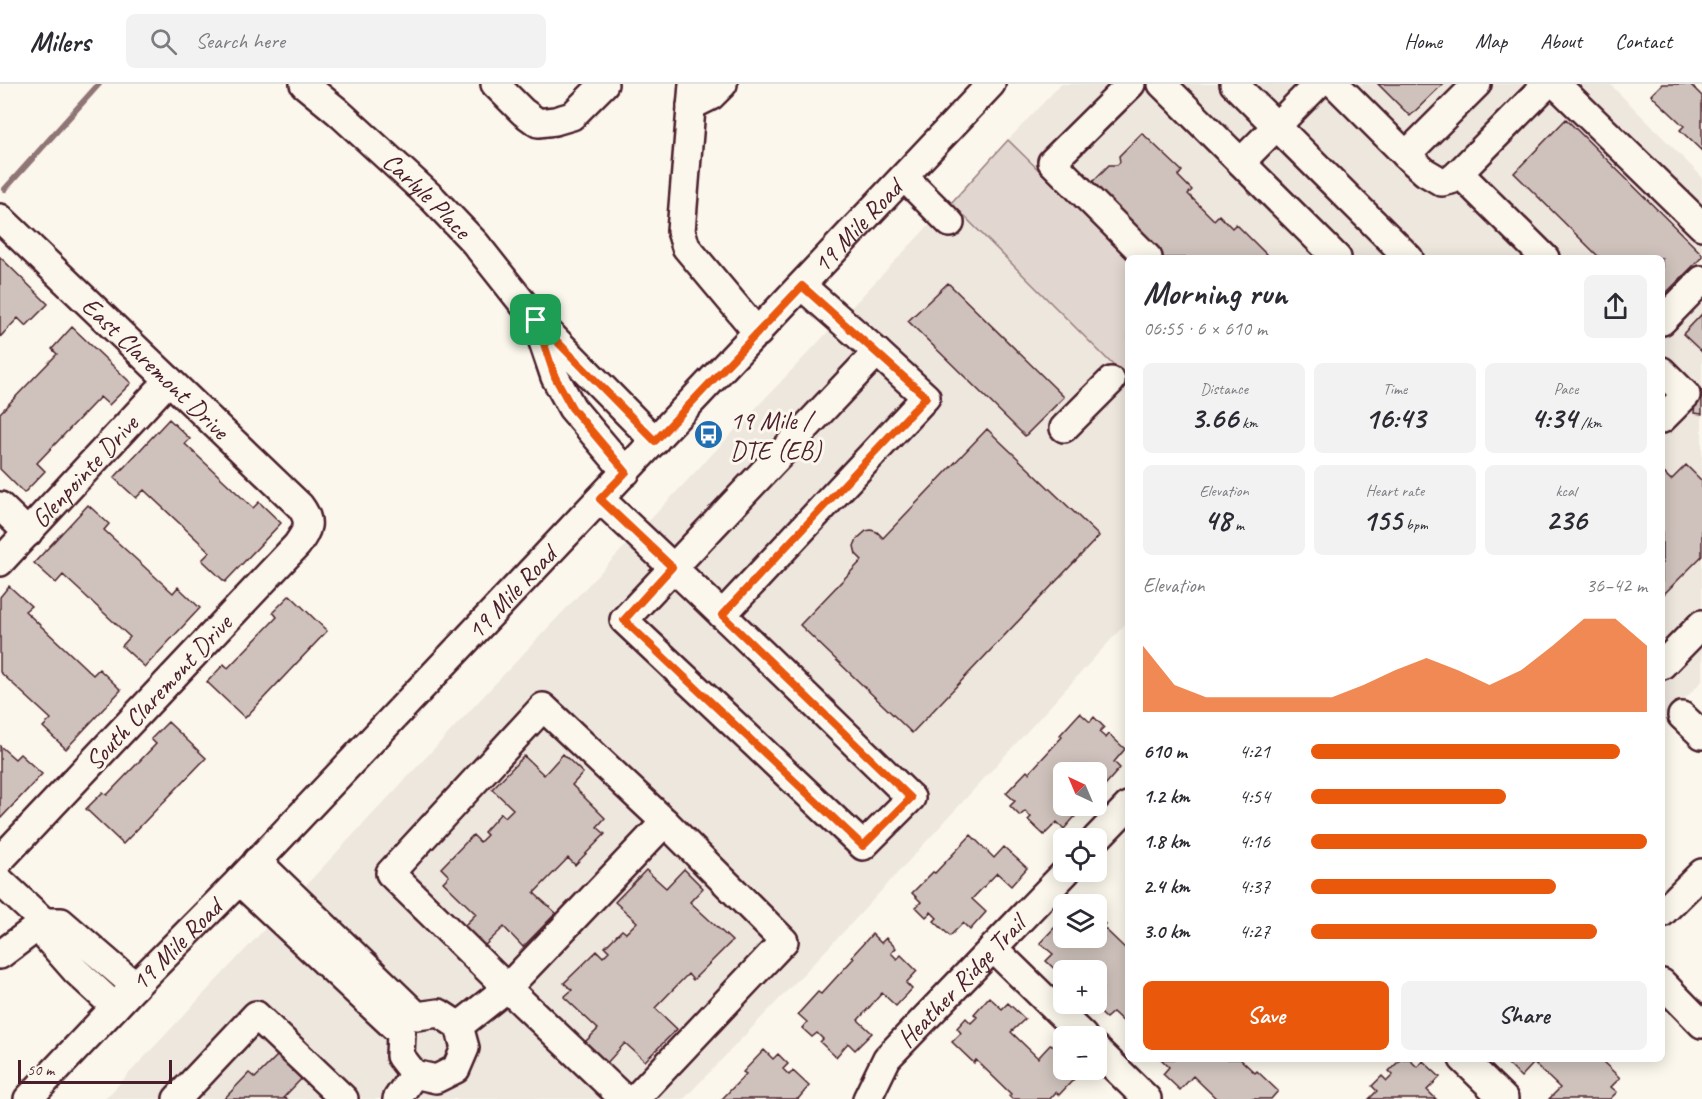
<!DOCTYPE html>
<meta charset="utf-8">
<style>
:root{--surface:#fff;--page:#f2f2f3;--text:#2b2b33;--muted:#7c7c81;--line:#e1e1e2;--accent:#ea580c}
body{margin:0;font-family:Caveat,sans-serif;background:var(--page);color:var(--text);height:100vh;display:flex;flex-direction:column;font-size:22px;white-space:nowrap}
*{box-sizing:border-box;margin:0}
p{font-size:20px;color:var(--muted)}
.icon{flex:none;width:33px;height:33px;fill:none;stroke:currentColor;stroke-width:2;stroke-linecap:round;stroke-linejoin:round}
.map{position:relative;flex:1;overflow:hidden}
.sheet{position:absolute;left:1125px;top:171px;width:540px;height:807px;display:flex;flex-direction:column;background:var(--surface);border-radius:9px;box-shadow:0 3px 15px #0003}
.sheet>*{flex:none}
.needle{width:39px;rotate:316deg}
.fabs{position:absolute;left:1053px;top:678px;display:grid;gap:12px}
.fabs a{display:grid;place-items:center;width:54px;height:54px;border-radius:9px;background:var(--surface);box-shadow:0 3px 15px #0003;font-size:30px}
.scale{position:absolute;left:18px;bottom:15px;width:154px;box-sizing:border-box;padding-left:6px;border:3px solid #4a1f2b;border-top:0;font-size:16px;line-height:21px;white-space:nowrap;color:#4a1f2b;-webkit-text-stroke:4px #fbf7ec;paint-order:stroke}
.pin{position:absolute;display:grid;place-items:center;width:51px;height:51px;color:#fff;margin:-26px;border-radius:12px;box-shadow:0 3px 9px #0006}
.round{display:grid;place-items:center;flex:none;width:63px;height:63px;border-radius:9px;background:var(--page)}
.headline{display:flex;align-items:center;justify-content:space-between;height:102px;padding:0 18px}
h1{font-size:33px;font-weight:700;line-height:45px}
.stats{display:grid;grid-template-columns:repeat(3,1fr);gap:9px;height:102px;padding:6px 18px}
.stats div{display:grid;align-content:center;border-radius:9px;background:var(--page);text-align:center}
.stats b{font-size:30px;font-weight:700}
.stats small{font-size:16px;font-weight:400}
.stats p{font-size:16px}
.chart{height:168px;padding:12px 18px}
.chart p{display:flex;justify-content:space-between}
.chart svg{width:100%;height:108px;margin-top:6px;fill:var(--accent);opacity:.7}
.primary-button{display:flex;gap:12px;margin-top:auto;padding:12px 18px}
.primary-button a{flex:1;height:69px;border-radius:9px;background:var(--accent);color:#fff;font-size:24px;font-weight:700;line-height:69px;text-align:center}
.primary-button a+a{background:var(--page);color:var(--text)}
ul{padding:0 18px;list-style:none;font-size:20px}
li{display:grid;grid-template-columns:96px 72px 1fr;align-items:center;height:45px}
li i{height:15px;border-radius:8px;background:var(--accent)}
header{display:flex;align-items:center;gap:36px;box-sizing:border-box;height:84px;padding:0 30px;background:var(--surface);border-bottom:2px solid var(--line)}
header strong{font-size:28px}
nav{display:flex;gap:33px;margin-inline-start:auto;font-size:21px}
.search{width:420px;height:54px;background:var(--page);display:flex;align-items:center;gap:15px;box-sizing:border-box;padding:0 21px;border-radius:9px;color:var(--muted);font-size:22px}
.map>svg:first-child{display:block}
</style>
<header>
<strong>Milers</strong>
<div class="search"><svg class="icon" aria-label="search" viewBox="0 0 24 24"><circle cx="10" cy="10" r="6"/><path d="M15 15l6 6"/></svg>Search here</div>
<nav><a>Home</a><a>Map</a><a>About</a><a>Contact</a></nav>
</header>
<div class="map">
<svg width="1702" height="1015" viewBox="0 0 1702 1015">
<rect width="100%" height="100%" fill="#fbf7ec"/>
<filter id="ink" filterUnits="userSpaceOnUse"><feTurbulence type="fractalNoise" baseFrequency=".0167" numOctaves="2"/><feDisplacementMap in="SourceGraphic" scale="12" xChannelSelector="R" yChannelSelector="G"/><feConvolveMatrix kernelMatrix="1 2 1 2 8 2 1 2 1" color-interpolation-filters="sRGB"/></filter>
<g filter="url(#ink)">
<path fill="#eee7de" d="M1061,0H1610L1702,93V597L1662,639V174H1129L1008,56Z
M950,119L1128,296V537L850,841L684,1015H105L540,552Z"/>
<path fill="#e2d7d0" stroke="#967b7e" stroke-width="1.5" d="M1008,56L1129,174L1128,296L951,119Z"/>
<g fill="none" stroke-linecap="round" stroke-linejoin="round">
<path stroke="#907477" stroke-width="6" d="M5,105L99,0"/>
</g>
<path fill="#cfc2bc" stroke="#4a1f2b" stroke-width="1.5" d="M1378,0H1443L1410,32Z
M1662,0H1690L1702,12V67L1680,46L1684,42L1651,11Z
M1566,35L1702,170V173L1662,213V174H1600L1514,89Z
M1142,49L1182,87L1178,92L1192,106L1188,110L1214,136L1219,131L1232,144L1236,140L1270,174H1159L1088,102L1109,81H1117L1120,78L1119,72Z
M0,173L48,220L26,242L18,234L0,253Z
M948,199L1064,313L1025,352L908,237Z
M1702,230V268L1683,250Z
M72,243L131,299L109,321L100,313L37,379L45,387L24,409L0,385V329L57,270L52,265Z
M1696,306L1702,307V330L1694,329Z
M169,335L190,355L185,360L253,424L259,418L281,439L225,498L202,476L210,468L144,406L136,414L114,394Z
M987,345L1099,452L912,649L800,541L862,476L856,470L854,462L857,455L866,447L871,446L877,448L883,454Z
M1686,381L1702,397V472L1662,512V392L1664,389L1671,396Z
M88,421L109,440L104,446L173,509L178,503L200,524L145,583L122,562L130,553L63,491L56,499L34,479Z
M9,502L31,522L25,527L93,591L99,585L121,606L66,665L43,643L51,635L0,588V513Z
M290,511L327,547L245,634L207,598L224,580L228,584L277,533L273,528Z
M1080,629L1090,638L1094,633L1104,643L1099,648L1106,654L1109,650L1125,665L1114,678L1120,684L1105,701L1096,694V688H1064V722H1073L1080,727L1064,745L1057,738L1044,751L1028,736L1031,733L1025,727L1020,732L1010,722L1015,717L1006,709L1027,687L1029,689L1062,653L1060,651Z
M168,638L206,674L123,760L86,725L103,708L107,711L156,660L151,655Z
M0,662L15,675L20,670L42,690L0,735Z
M563,670L583,689L572,701L605,734L597,743L605,750L575,781L568,774L534,809L556,829L523,863L504,843L481,865L461,845L476,830L443,798L449,792L441,784L473,751L480,758L487,751L484,748L501,729L505,733L513,725L492,705L524,672L544,691Z
M971,751L994,774L1004,763L1027,784L1011,802L997,789L972,815L986,828L970,846L963,839L950,852L934,837L937,834L931,828L926,833L916,823L921,818L912,809L933,788L935,789Z
M684,785L703,804L690,818L732,857L693,896L688,890L655,924L677,945L645,977L625,959L606,980L584,959L598,945L564,913L572,906L564,899L597,867L603,873L609,867L605,863L622,846L626,849L637,838L615,818L646,786L666,804Z
M1096,832L1105,840L1103,843L1128,867V937L1126,940L1113,928L1106,934L1091,920H1096V910L1103,904L1096,898V886H1084L1076,879L1069,886H1064L1063,893L1046,877L1053,870L1040,859L1056,842L1060,846L1064,842V854H1096Z
M872,850L881,859L886,854L896,864L891,869L897,875L901,871L917,887L906,899L912,905L896,922L882,909L858,936L872,949L855,966L848,959L836,973L820,958L823,955L817,949L812,953L802,944L807,938L798,930L818,908L821,910L854,874L852,872Z
M989,913L1002,925L1008,919L1025,935L1011,948L1038,974L1051,960L1064,972V980L1061,983L1074,995L1059,1011L1056,1008L1050,1015H1012L1009,1012L1011,1010L976,976L974,979L952,958L961,949L957,944L966,934L971,939L977,933L974,930Z
M764,966L773,975L778,970L788,980L783,985L789,991L793,987L809,1002L798,1015H722L746,990L743,988Z
M279,970L304,992L284,1013L287,1015H224L249,989L255,994Z
M1161,975H1240L1255,989L1257,987L1278,1007L1271,1015H1217L1193,992L1180,1006L1163,990L1169,983Z
M1401,975H1409L1417,983L1423,977L1440,993L1427,1006L1436,1015H1369L1377,1007L1372,1002L1382,992L1387,997L1393,991L1389,987Z
M1506,975H1600L1620,994L1611,1003L1617,1008L1610,1015H1549L1560,1004L1534,979L1521,993L1504,976Z"/>
<g fill="none" stroke-linecap="round" stroke-linejoin="round">
<defs>
<g id="minor">
<path id="s1" d="M304,0L337,27L433,115L475,159L536,236L655,357"/>
<path d="M495,0L523,28L538,39L555,37L572,32L604,0"/>
<path d="M693,0L681,147L686,163L758,249"/>
<path d="M1131,0L1052,78L1148,174"/>
<path d="M1162,0L1337,174"/>
<path d="M1234,0L1409,174"/>
<path d="M1335,0L1406,71L1477,0"/>
<path d="M1556,0L1702,142"/>
<path d="M691,22L711,12L723,0"/>
<path d="M1406,71L1425,88L1442,98L1451,96L1459,89"/>
<path d="M1241,78L1318,0"/>
<path d="M904,93L950,139"/>
<path id="s2" d="M0,134L300,422C312,438 308,445 297,461L0,776"/>
<path d="M1545,174L1459,89L1547,0"/>
<path d="M802,202L877,268"/>
<path d="M1662,237L1702,196"/>
<path d="M538,243L555,293L572,324L626,388"/>
<path d="M1662,287L1686,311L1662,335"/>
<path d="M1064,344L1111,297"/>
<path d="M600,415C705,512 808,614 911,714L863,762L624,536L877,268L926,313L722,531"/>
<path d="M0,422L28,449"/>
<path id="s3" d="M0,478L169,296"/>
<path d="M1662,581L1702,540"/>
<path d="M1682,632L1702,651"/>
<path d="M1096,755L1128,722"/>
<path d="M0,797L44,838L47,854L76,887L115,923"/>
<path d="M239,797L401,949L400,972L414,990L436,995L456,985L465,964L459,942L439,929L417,932L257,777"/>
<path d="M1662,829L1702,789"/>
<path d="M44,838H61L135,902"/>
<path d="M993,864L1083,952"/>
<path d="M0,871L44,838"/>
<path d="M1662,899L1702,940"/>
<path d="M459,942L507,904L665,738L784,857L635,1015"/>
<path d="M1096,965L1147,1015"/>
<path d="M1463,975L1504,1015"/>
<path id="s4" d="M28,1015L135,902L239,797L991,0"/>
<path d="M177,1015L256,931L344,1015"/>
<path d="M397,1015L414,990"/>
<path d="M624,1015L507,904L390,789L543,623L665,738"/>
<path id="s5" d="M867,1015L887,974L1066,788"/>
</g>
</defs>
<use href="#minor" stroke="#4a1f2b" stroke-width="32"/>
<use href="#minor" stroke="#fbf7ec" stroke-width="27"/>
</g>
</g>
<g fill="none" stroke-linecap="round" stroke-linejoin="round" filter="url(#ink)">
<defs>
<path id="route" d="M802,202L926,313L722,531L911,714L863,762L624,536L672,483L600,415L626,388L572,324L555,293L536,236L655,357Z"/>
</defs>
<use href="#route" stroke="#fff" stroke-width="12"/>
<use href="#route" stroke="#ea580c" stroke-width="8"/>
</g>
<defs>
<symbol id="bus-disc" viewBox="-11 -11 22 22"><circle r="9.5" fill="#1f6fb2" stroke="#fbf7ec"/><path d="M-5-6H5V4H4V6H2V4H-2V6H-4V4H-5ZM-3.5-4V0h7V-4ZM-3.5 1.2v1.5H-2V1.2ZM2 1.2v1.5H3.5V1.2Z" fill="#fff"/></symbol>
</defs>
<g fill-rule="evenodd">
<use href="#bus-disc" x="692" y="334" width="33" height="33"/>
</g>
<g text-anchor="middle" stroke-width="6" stroke-linejoin="round" paint-order="stroke">
<g font-size="26" fill="#4a1f2b" stroke="#fbf7ec">
<text dy="9" stroke="none"><textPath href="#s1" startOffset="166">Carlyle Place</textPath></text>
<text dy="9" stroke="none"><textPath href="#s4" startOffset="1204">19 Mile Road</textPath></text>
<text dy="9" stroke="none"><textPath href="#s2" startOffset="216">East Claremont Drive</textPath></text>
<text dy="9" stroke="none"><textPath href="#s3" startOffset="124">Glenpointe Drive</textPath></text>
<text dy="9" stroke="none"><textPath href="#s4" startOffset="700">19 Mile Road</textPath></text>
<text transform="translate(158 608) rotate(-47)" y="9">South Claremont Drive</text>
<text dy="9" stroke="none"><textPath href="#s4" startOffset="214">19 Mile Road</textPath></text>
<text dy="9" stroke="none"><textPath href="#s5" startOffset="152">Heather Ridge Trail</textPath></text>
</g>
<g font-size="26" fill="#4a1f2b" stroke="#fbf7ec" text-anchor="start">
<text x="730" y="345">19 Mile /<tspan x="730" dy="30">DTE (EB)</tspan></text>
</g>
</g>
</svg>
<div class="fabs">
<a><svg class="needle" viewBox="-14 -14 28 28"><path d="M0-13l5 13h-10z" fill="#e53935"/><path d="M0 13l5-13h-10z" fill="#7c7c81"/></svg></a>
<a><svg class="icon" aria-label="locate" viewBox="0 0 24 24"><circle cx="12" cy="12" r="6"/><path d="M12 2v4M12 18v4M2 12h4M18 12h4"/></svg></a>
<a><svg class="icon" aria-label="layers" viewBox="0 0 24 24"><path d="M12 4l9 5-9 5-9-5zM3 14l9 5 9-5"/></svg></a>
<a>+</a>
<a>−</a>
</div>
<div class="scale">50 m</div>
<div class="pin" style="left:536px;top:236px;background:#1e9e55"><svg class="icon" aria-label="arrive" viewBox="0 0 24 24"><path d="M6 21V4h12l-3 4 3 4H6"/></svg></div>
<section class="sheet">
<div class="headline"><div><h1>Morning run</h1><p>06:55 · 6 × 610 m</p></div><a class="round"><svg class="icon" aria-label="share" viewBox="0 0 24 24"><path d="M12 15V3M7 8l5-5 5 5M5 13v7h14v-7"/></svg></a></div>
<div class="stats">
<div><p>Distance</p><b>3.66<small> km</small></b></div>
<div><p>Time</p><b>16:43</b></div>
<div><p>Pace</p><b>4:34<small> /km</small></b></div>
</div>
<div class="stats">
<div><p>Elevation</p><b>48<small> m</small></b></div>
<div><p>Heart rate</p><b>155<small> bpm</small></b></div>
<div><p>kcal</p><b>236</b></div>
</div>
<div class="chart"><p><span>Elevation</span>36–42 m</p>
<svg viewBox="0 0 160 44" preserveAspectRatio="none"><path d="M0 44V17L10 33L20 38L30 38L40 38L50 38L60 38L70 33L80 27L90 22L100 27L110 33L120 27L130 17L140 6L150 6L160 17V44z"/></svg>
</div>
<ul>
<li><b>610 m</b>4:21<i style="width:92%"></i></li>
<li><b>1.2 km</b>4:54<i style="width:58%"></i></li>
<li><b>1.8 km</b>4:16<i style="width:100%"></i></li>
<li><b>2.4 km</b>4:37<i style="width:73%"></i></li>
<li><b>3.0 km</b>4:27<i style="width:85%"></i></li>
</ul>
<div class="primary-button"><a>Save</a><a>Share</a></div>
</section>
</div>
